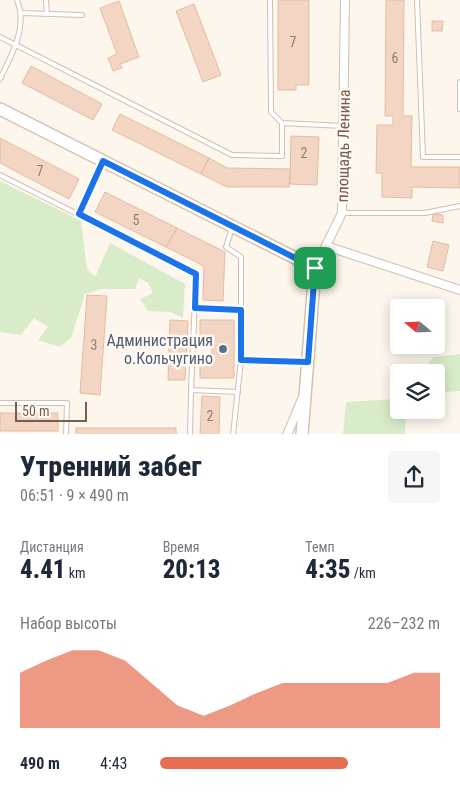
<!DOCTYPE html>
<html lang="ru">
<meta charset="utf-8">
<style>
:root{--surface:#fff;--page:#f6f6f7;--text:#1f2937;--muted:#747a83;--accent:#e76f51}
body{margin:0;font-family:"Roboto Condensed",sans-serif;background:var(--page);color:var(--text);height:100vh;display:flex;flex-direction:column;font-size:19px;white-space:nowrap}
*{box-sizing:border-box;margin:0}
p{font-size:16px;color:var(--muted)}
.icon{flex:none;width:28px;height:28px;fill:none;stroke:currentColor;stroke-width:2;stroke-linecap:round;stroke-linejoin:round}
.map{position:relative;height:434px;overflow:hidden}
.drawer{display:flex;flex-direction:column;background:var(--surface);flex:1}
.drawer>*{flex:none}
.needle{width:32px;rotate:289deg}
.buttons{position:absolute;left:390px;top:299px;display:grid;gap:10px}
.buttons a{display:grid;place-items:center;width:55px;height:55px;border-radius:5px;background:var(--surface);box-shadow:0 2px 12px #0003;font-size:25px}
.scale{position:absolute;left:15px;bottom:12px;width:72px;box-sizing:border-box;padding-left:5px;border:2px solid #7a5c4d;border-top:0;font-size:14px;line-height:18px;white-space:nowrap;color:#7a5c4d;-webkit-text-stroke:4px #fffaf3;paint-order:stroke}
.pin{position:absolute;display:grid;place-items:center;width:42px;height:42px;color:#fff;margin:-21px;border-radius:10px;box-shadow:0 2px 8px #0006}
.round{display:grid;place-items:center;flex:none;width:52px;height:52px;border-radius:5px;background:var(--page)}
.overview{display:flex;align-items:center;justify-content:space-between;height:85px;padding:0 20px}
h1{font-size:28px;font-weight:800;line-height:38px}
.stats{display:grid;grid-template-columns:repeat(3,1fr);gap:8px;height:85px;padding:5px 20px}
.stats div{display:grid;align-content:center}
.stats b{font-size:25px;font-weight:800}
.stats small{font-size:14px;font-weight:400}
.stats p{font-size:14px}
.chart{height:140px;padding:10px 20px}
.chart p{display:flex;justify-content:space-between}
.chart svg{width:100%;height:90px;margin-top:5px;fill:var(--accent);opacity:.7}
ul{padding:0 20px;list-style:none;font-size:16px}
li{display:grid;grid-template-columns:80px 60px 1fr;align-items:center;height:38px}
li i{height:12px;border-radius:6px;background:var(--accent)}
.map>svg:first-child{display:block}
</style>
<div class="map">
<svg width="460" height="435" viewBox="0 0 460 435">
<rect width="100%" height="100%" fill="#fdf6ec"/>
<path fill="#d8ecc9" d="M0,181L81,221L87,269L95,277L110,243L185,284L183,318L170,312L148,311L140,299L153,293L148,283L139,278L135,289H101L85,294L71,338L60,347L38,340L48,327L34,318L21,335L0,332Z
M460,354V391L436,393V372H420L434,357Z
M399,396V410H406L405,434H343L346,402L396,399Z"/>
<path fill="#f3d5c3" stroke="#e6bba3" d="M278,0H309V85H296V90H278Z
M386,0H404L403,116H412L411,167H460V188L412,187V198L382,197V173H376L377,125H393V116H385Z
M119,1L139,57L120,64L122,68L113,71L108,58L117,54L100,8Z
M194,4L221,75L203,82L176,11Z
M432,21H443L442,31H432Z
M31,66L102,104L93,120L22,83Z
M120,114L209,158L201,174L112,130Z
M291,136L319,137L317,185L290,184Z
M0,138L79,179L69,199L0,163Z
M209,158L227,168L290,169L289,187H227L201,174Z
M105,192L177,228L166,247L95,212Z
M433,214L443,215V223L432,221Z
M177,228L225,252L223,301L203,300L204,266L166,247Z
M433,241L449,245L443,271L427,267Z
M87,295L107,296L100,395L80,393Z
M170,320L188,321L185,380H168Z
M200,320H234V378H200V359H212V340H200Z
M202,396L220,397L219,435H200Z
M0,413H58V431H0Z
M76,428H176V435H76Z"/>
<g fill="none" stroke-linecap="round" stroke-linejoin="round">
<defs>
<path id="lane" d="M46,0L47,14
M270,0L271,112L282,123
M417,0L423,157H460
M22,13L82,15
M0,37L232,155L282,156V123L343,126
M0,79C12,54 28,27 17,0
M460,82V109
M0,175L196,274L191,390L238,392
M342,213H425L460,206
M79,214L102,163
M232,228L226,247L241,257V360
M195,308L241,310
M0,403H67L66,435
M190,435L191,390
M233,435L241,360L305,362"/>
<path id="street" d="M326,246L460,290
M315,268L342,213L345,0
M287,435L302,399"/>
<path id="secondary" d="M0,109L315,268L302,435"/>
</defs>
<use href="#lane" stroke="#d1beb0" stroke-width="6"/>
<use href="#street" stroke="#d1beb0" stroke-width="10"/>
<use href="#secondary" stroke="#d6c0b0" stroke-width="14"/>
<use href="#lane" stroke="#fff" stroke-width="4"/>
<use href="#street" stroke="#fff" stroke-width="8"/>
<use href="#secondary" stroke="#fff" stroke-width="11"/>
</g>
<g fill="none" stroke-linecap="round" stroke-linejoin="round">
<defs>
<path id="route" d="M103,161L315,268L308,362L241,360V310L195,308L196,274L79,214Z"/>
</defs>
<use href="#route" stroke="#fff" stroke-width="10"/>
<use href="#route" stroke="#1a73e8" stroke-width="6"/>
</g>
<circle fill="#5c6f8a" stroke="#fffaf3" stroke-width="2" cx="223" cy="349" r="5"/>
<g text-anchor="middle" stroke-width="5" stroke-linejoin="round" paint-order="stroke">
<g font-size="14" fill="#987a6a">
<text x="293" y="47">7</text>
<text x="395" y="63">6</text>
<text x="304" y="158">2</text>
<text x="40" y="176">7</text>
<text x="136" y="225">5</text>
<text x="94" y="350">3</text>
<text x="210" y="421">2</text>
</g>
<g font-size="16" fill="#7a5c4d" stroke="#fffaf3">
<text transform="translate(343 146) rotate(-89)" y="6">площадь Ленина</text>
</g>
<g font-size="16" fill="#4e5e75" stroke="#fffaf3" text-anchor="end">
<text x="213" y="346">Администрация<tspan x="213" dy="18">о.Кольчугино</tspan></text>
</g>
</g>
</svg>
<div class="buttons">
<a><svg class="needle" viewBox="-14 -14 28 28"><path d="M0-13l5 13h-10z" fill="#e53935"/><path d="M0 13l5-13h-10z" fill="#747a83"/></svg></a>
<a><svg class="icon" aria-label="layers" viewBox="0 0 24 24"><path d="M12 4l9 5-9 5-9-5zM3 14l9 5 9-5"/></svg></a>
</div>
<div class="scale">50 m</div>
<div class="pin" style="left:315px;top:268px;background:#1e9e55"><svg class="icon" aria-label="arrive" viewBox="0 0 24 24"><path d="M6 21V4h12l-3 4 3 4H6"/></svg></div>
</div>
<section class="drawer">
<div class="overview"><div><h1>Утренний забег</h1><p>06:51 · 9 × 490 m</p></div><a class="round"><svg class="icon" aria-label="share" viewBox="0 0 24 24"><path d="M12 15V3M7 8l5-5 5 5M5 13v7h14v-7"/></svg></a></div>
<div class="stats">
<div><p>Дистанция</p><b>4.41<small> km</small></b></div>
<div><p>Время</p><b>20:13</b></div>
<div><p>Темп</p><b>4:35<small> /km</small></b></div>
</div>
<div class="chart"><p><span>Набор высоты</span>226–232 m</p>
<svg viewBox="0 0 160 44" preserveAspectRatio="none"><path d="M0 44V17L10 11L20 6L30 6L40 11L50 22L60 33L70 38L80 33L90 27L100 22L110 22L120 22L130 22L140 22L150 17L160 17V44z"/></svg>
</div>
<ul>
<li><b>490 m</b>4:43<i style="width:67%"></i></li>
</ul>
</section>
